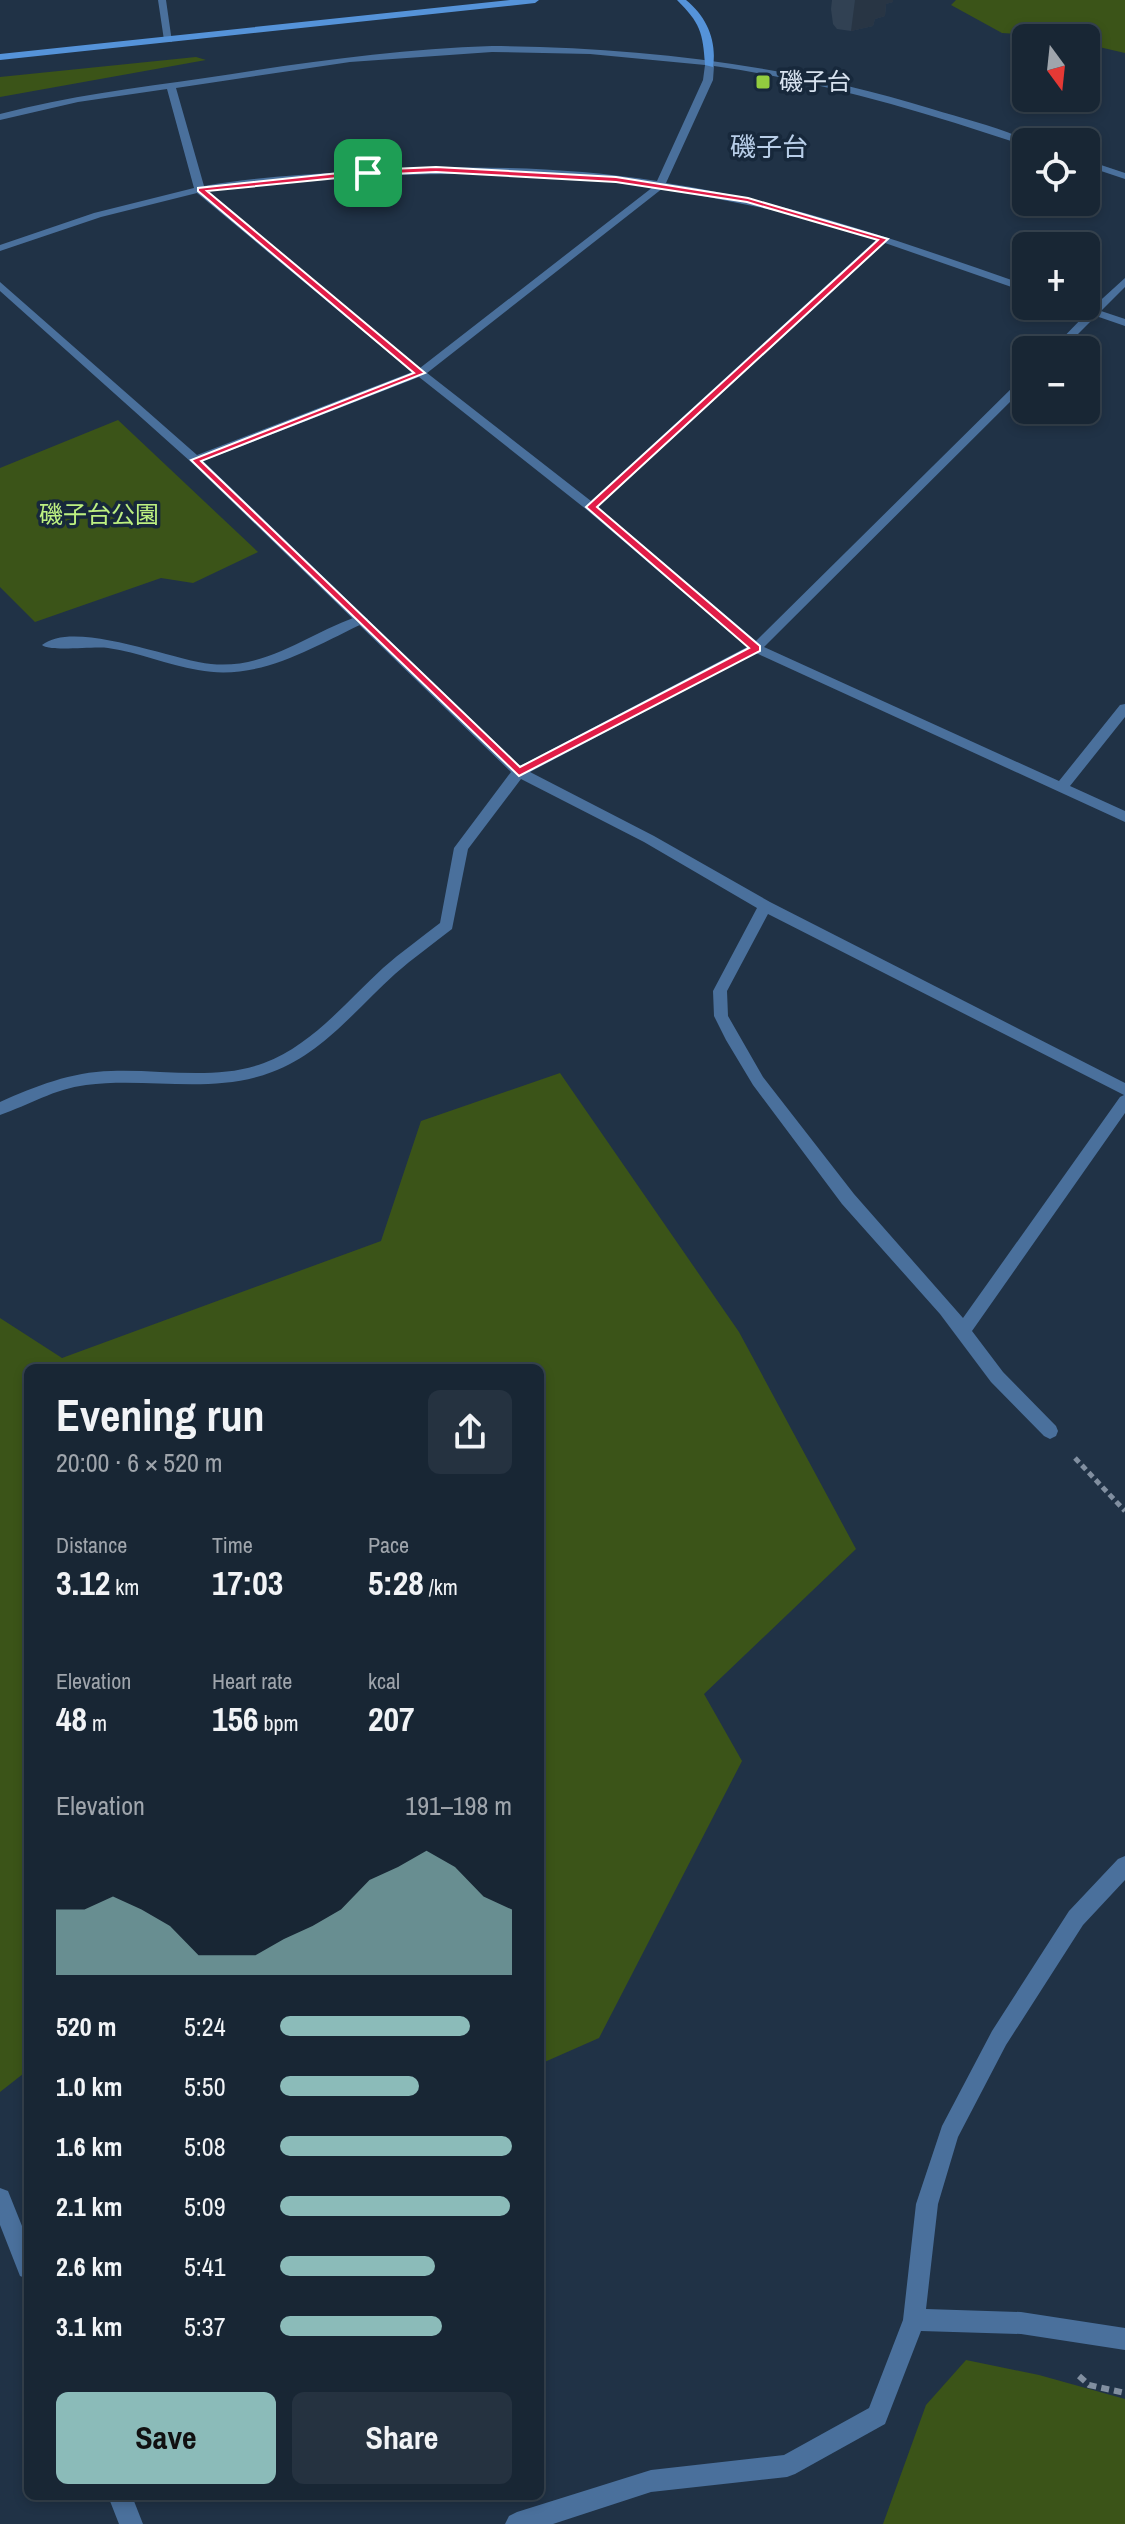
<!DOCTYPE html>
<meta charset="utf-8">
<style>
:root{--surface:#182634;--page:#253240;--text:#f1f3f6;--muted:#9fa5ac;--line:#36434f;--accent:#8bbbb9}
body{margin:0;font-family:"Archivo Narrow","Noto Sans JP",sans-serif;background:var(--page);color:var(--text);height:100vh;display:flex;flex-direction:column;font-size:30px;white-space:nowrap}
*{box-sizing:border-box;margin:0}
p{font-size:26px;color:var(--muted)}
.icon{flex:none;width:44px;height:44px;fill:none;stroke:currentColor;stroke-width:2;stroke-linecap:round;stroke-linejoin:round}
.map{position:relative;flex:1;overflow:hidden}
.side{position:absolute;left:24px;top:1364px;width:520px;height:1136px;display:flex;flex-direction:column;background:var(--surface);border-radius:12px;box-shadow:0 4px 12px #0003,0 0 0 2px var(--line)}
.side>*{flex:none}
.needle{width:52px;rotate:165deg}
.controls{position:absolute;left:1012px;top:24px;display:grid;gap:16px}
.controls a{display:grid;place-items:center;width:88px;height:88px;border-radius:12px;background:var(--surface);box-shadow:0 4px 12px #0003,0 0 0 2px var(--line);font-size:40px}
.pin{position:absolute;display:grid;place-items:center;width:68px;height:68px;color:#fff;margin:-34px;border-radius:16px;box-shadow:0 4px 12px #0006}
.round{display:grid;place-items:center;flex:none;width:84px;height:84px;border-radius:12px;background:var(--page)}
.summary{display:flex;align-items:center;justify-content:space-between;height:136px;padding:0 32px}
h1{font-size:44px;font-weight:700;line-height:60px}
.metrics{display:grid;grid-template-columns:repeat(3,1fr);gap:12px;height:136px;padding:8px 32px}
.metrics div{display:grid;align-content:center}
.metrics b{font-size:34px;font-weight:700}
.metrics small{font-size:22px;font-weight:400}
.metrics p{font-size:22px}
.chart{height:224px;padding:16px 32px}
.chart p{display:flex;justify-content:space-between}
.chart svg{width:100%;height:144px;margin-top:8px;fill:var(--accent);opacity:.7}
.cta{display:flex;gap:16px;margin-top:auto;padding:16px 32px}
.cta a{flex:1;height:92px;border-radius:12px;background:var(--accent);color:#111;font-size:32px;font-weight:700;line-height:92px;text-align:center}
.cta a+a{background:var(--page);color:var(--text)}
ul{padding:0 32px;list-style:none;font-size:26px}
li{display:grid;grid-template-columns:128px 96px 1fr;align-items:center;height:60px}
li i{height:20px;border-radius:10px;background:var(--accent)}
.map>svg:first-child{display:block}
</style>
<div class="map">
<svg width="1125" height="2524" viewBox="0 0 1125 2524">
<rect width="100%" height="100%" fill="#203246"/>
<path fill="#3b5418" d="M956,0H1125V53L1086,44V38L1002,33L951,5Z
M196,57L206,60L0,97V77Z
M118,420L258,552L193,583L161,578L35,622L0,587V468Z
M560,1073L739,1332L856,1549L704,1694L742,1761L599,2038L540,2064V1368H28V2070L0,2092V1318L62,1358L381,1241L421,1121Z
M966,2360L1039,2375L1125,2399V2524H883L926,2405Z"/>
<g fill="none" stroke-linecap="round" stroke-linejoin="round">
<path stroke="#818fa0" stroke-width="5" stroke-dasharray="6 4" stroke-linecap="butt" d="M1075,1458L1125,1511"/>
<path stroke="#818fa0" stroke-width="6" stroke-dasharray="8 5" stroke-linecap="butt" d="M1079,2376L1089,2385L1125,2393"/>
<path fill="#4a709c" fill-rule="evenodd" d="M362,615L368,619L366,622C313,647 259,682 198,670C167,665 139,652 108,648C93,646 50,652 42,645C74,619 172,660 211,664C268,670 311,631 362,615Z
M1125,1856V1880L1083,1925L1006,2045L958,2137L938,2204L926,2309L1021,2312L1125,2328V2350L1021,2334L921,2331L885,2424L795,2474L787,2477L651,2492L553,2524H505L509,2516L517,2512L651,2470L784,2455L869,2408L903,2320L916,2204L942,2126L992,2031L1069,1911L1118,1859Z
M0,2188L8,2191L28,2241V2279L20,2276L0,2225Z
M108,2496H132L143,2524H119Z"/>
<path fill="#4a709c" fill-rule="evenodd" d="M158,0H166L172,42L164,40Z
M492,46C641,47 789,65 932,109C964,119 1000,127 1030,142H1026V146L1023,145C921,111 821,81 714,66L713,80L666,183C791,202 908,244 1026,285V292L885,243L598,507L756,641L1022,378L1026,377V386L764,647L1059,781L1120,705L1125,704V717L1070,786L1125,811V822L756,653L530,772L654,836L770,902L1125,1083V1113L972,1331L1003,1372L1056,1426L1058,1431L1056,1436L1050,1439L1044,1436L991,1382L940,1314L842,1204L753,1085L726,1040L714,1016L713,991L757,908L644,842L521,779L468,849L452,929C433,944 413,958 395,974C356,1009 323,1053 272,1072C213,1095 148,1077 86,1085C54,1089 29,1105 0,1115V1102C36,1086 71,1072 111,1071C161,1069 216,1081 264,1063C312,1045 346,1002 383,968C401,952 421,938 440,923L454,848L511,772L191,462L0,291V282L197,455L412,372L197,193L101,217L0,251V245L94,213L194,188L167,89L78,102L0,120V114C68,96 136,88 205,78C301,63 395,49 492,46ZM492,52L590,54L705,65L703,80L657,181C554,165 448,165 344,172C297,175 250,178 204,186L176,88L350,62ZM487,174L593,180L653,187L420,368L207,191C299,176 394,174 487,174ZM663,188L782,212L876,240L591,501L427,373ZM419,377L587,510L747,647L520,766L203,461ZM768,914L1124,1095L1120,1097L963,1318L854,1194L763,1077L728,1016L727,991Z
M1086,160L1125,173V179L1086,166Z
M1125,278V287L1101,311L1125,319V326L1096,316L1062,350H1051L1087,313L1071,306L1092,308Z"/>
<path fill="#5593d9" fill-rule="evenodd" d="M510,0H539L535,3L0,60V54Z
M677,0H686C707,17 717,41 713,67L705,65C703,32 700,23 677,0Z"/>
</g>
<path fill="#314153" d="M832,0H893V2L886,4L885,16L875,19L873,26L851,31L837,29L833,24L831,9Z"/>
<path fill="#283544" d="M855,0H893V2L886,4L885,16L875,19L873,26L851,31Z"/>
<path fill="#e11d48" stroke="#fff" stroke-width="2" fill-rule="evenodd" d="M436,167L616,177L748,198L888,239L597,507L760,646V651L519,776L191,460L414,373L198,191V188L368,170ZM436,172L616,182L747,202L878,240L586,507L749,648L520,767L201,461L425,373L207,191L368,175Z"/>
<rect fill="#92cd3f" stroke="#17283b" stroke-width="3" x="755" y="74" width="16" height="16" rx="4"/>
<g text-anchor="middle" stroke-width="7" stroke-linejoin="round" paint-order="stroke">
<g font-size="24" fill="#d7e2ef" stroke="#17283b" text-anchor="start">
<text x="779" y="90">磯子台</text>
</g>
<g font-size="24" fill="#bdf081" stroke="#17283b">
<text x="99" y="523">磯子台公園</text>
</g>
<g font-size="26" fill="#b8cee8" stroke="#17283b">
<text x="769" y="156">磯子台</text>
</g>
</g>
</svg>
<div class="controls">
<a><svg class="needle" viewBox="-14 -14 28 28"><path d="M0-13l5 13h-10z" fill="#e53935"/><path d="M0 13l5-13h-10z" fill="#9fa5ac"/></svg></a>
<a><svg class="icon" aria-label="locate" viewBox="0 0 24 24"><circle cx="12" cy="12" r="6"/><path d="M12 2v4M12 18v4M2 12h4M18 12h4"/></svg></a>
<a>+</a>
<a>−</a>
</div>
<div class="pin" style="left:368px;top:173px;background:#1e9e55"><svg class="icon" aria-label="arrive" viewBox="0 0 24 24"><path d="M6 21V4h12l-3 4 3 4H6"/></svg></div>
<section class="side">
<div class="summary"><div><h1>Evening run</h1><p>20:00 · 6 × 520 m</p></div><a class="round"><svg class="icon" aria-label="share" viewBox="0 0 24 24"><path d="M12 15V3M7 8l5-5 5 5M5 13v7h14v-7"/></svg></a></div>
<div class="metrics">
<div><p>Distance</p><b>3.12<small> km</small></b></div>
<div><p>Time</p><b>17:03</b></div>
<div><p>Pace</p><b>5:28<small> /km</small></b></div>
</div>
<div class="metrics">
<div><p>Elevation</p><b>48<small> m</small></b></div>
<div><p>Heart rate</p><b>156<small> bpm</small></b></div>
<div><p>kcal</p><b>207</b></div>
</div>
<div class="chart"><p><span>Elevation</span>191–198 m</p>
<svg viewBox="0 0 160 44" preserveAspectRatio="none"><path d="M0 44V24L10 24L20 20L30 24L40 29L50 38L60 38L70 38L80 33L90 29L100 24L110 15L120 11L130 6L140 11L150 20L160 24V44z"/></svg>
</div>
<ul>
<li><b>520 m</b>5:24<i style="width:82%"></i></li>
<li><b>1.0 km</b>5:50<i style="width:60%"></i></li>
<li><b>1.6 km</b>5:08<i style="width:100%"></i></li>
<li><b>2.1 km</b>5:09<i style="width:99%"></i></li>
<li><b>2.6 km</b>5:41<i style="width:67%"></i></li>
<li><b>3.1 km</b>5:37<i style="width:70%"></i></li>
</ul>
<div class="cta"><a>Save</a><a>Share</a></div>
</section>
</div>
